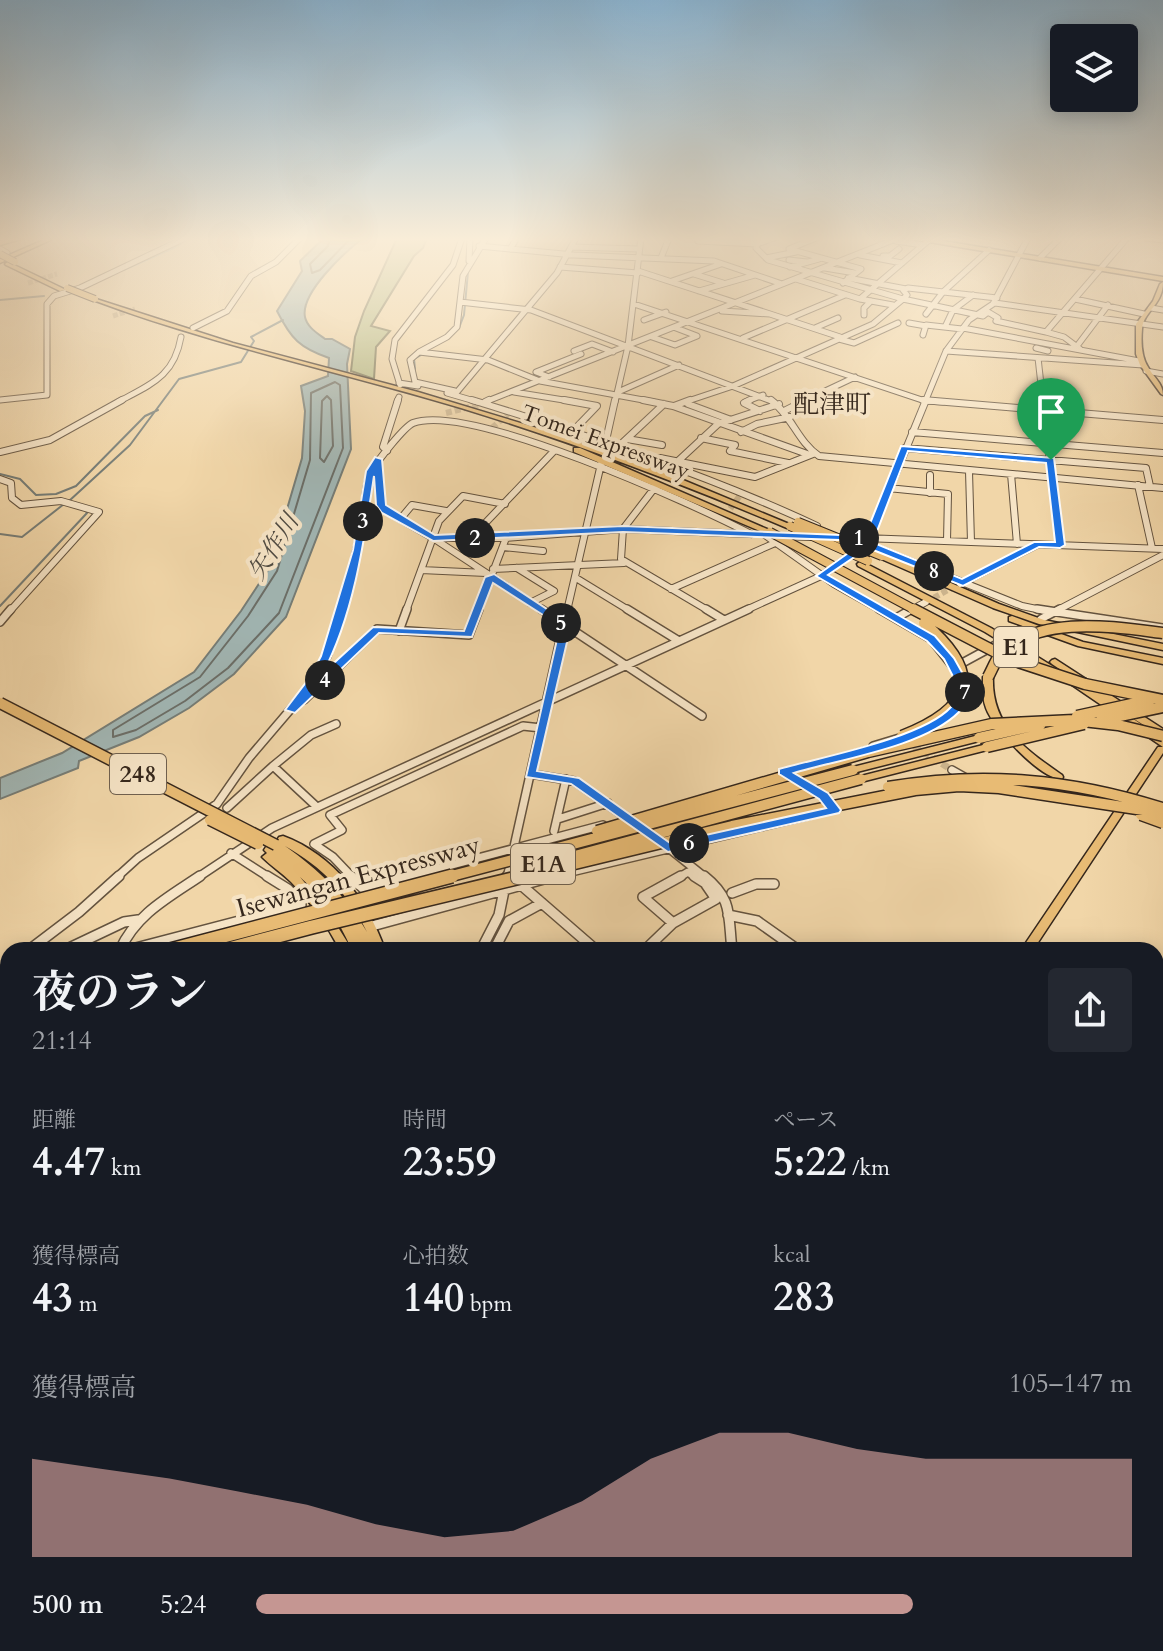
<!DOCTYPE html>
<html lang="ja">
<meta charset="utf-8">
<style>
:root{--surface:#171b24;--page:#242831;--text:#f1f3f6;--muted:#9ea1a6;--accent:#c59692}
body{margin:0;font-family:Cardo,"Noto Serif JP",serif;background:var(--page);color:var(--text);height:100vh;display:flex;flex-direction:column;font-size:30px;white-space:nowrap}
*{box-sizing:border-box;margin:0}
p{font-size:26px;color:var(--muted)}
.icon{flex:none;width:44px;height:44px;fill:none;stroke:currentColor;stroke-width:2;stroke-linecap:round;stroke-linejoin:round}
.map{position:relative;flex:1;overflow:hidden}
.side{position:absolute;left:0px;top:942px;width:1164px;height:710px;display:flex;flex-direction:column;background:var(--surface);border-radius:24px 24px 0 0;box-shadow:0 4px 20px #0003}
.side>*{flex:none}
.tools{position:absolute;left:1050px;top:24px;display:grid;gap:16px}
.tools a{display:grid;place-items:center;width:88px;height:88px;border-radius:8px;background:var(--surface);box-shadow:0 4px 20px #0003;font-size:40px}
.pin{position:absolute;display:grid;place-items:center;width:68px;height:68px;color:#fff;margin:-82px -34px;border-radius:50% 50% 50% 0;rotate:-45deg;box-shadow:0 0 8px #0007}
.pin .icon{rotate:45deg}
.km{position:absolute;width:40px;height:40px;margin:-20px;border-radius:50%;background:#222;color:#fff;font-size:22px;line-height:40px;text-align:center}
.round{display:grid;place-items:center;flex:none;width:84px;height:84px;border-radius:8px;background:var(--page)}
.headline{display:flex;align-items:center;justify-content:space-between;height:136px;padding:0 32px}
h1{font-size:44px;font-weight:700;line-height:60px}
.metrics{display:grid;grid-template-columns:repeat(3,1fr);gap:12px;height:136px;padding:8px 32px}
.metrics div{display:grid;align-content:center}
.metrics b{font-size:40px;font-weight:700}
.metrics small{font-size:22px;font-weight:400}
.metrics p{font-size:22px}
.chart{height:224px;padding:16px 32px}
.chart p{display:flex;justify-content:space-between}
.chart svg{width:100%;height:144px;margin-top:8px;fill:var(--accent);opacity:.7}
ul{padding:0 32px;list-style:none;font-size:26px}
li{display:grid;grid-template-columns:128px 96px 1fr;align-items:center;height:60px}
li i{height:20px;border-radius:10px;background:var(--accent)}
.map>svg:first-child{display:block}
</style>
<div class="map">
<svg width="1163" height="1651" viewBox="0 0 1163 1651">
<rect width="100%" height="100%" fill="#f1d6a8"/>
<filter id="stains"><feTurbulence type="fractalNoise" baseFrequency=".0025" numOctaves="4"/><feColorMatrix values="0 0 0 0 .2 0 0 0 0 .09 0 0 0 0 .02 0 0 0 .5 -.17"/></filter>
<radialGradient id="worn" r=".72"><stop offset=".6" stop-color="#630" stop-opacity="0"/><stop offset="1" stop-color="#630" stop-opacity=".3"/></radialGradient>
<path fill="#b8be89" stroke="#767252" stroke-width="2" d="M397,238H427L423,248L414,256L371,326L390,331L376,347L374,379L351,371L355,337L364,311Z"/>
<path fill="#a1b6b4" stroke="#767d77" stroke-width="2" d="M324,238H363C345,252 300,293 305,317C307,327 317,333 325,339H332L350,349L347,364L351,449L286,617L234,674L189,708L139,737L79,761L78,768L0,799V778L62,753L194,672L241,611L270,567L302,458L305,411L301,386L328,376L329,358C300,348 291,339 277,311L302,271L300,261Z"/>
<g fill="none" stroke-linecap="round" stroke-linejoin="round">
<path stroke="#6b6e68" stroke-width="2" d="M330,238L328,246L310,264L312,273L320,270L351,238
M335,382L340,385L343,448L279,613L228,668L185,701L136,730L113,737V730L200,677L248,616L277,571L310,460L311,393Z
M327,396L331,400L333,446L324,462L320,458L322,401Z"/>
<path stroke="#767d77" stroke-width="2" d="M0,300L44,296
M459,328L464,315L468,272
M415,369L414,359L421,355
M0,474L20,479L36,495L56,494L76,486L145,416L158,410
M69,501L130,445L179,379L241,362L254,341L251,337L283,320
M0,534L22,537L64,504
M0,606L87,513L85,510"/>
<path fill="#a1b6b4" fill-rule="evenodd" d="M0,238H17L0,242Z
M184,238H191L176,248L124,271L119,270L172,246Z"/>
<path stroke="#cbb38c" stroke-width="5" stroke-dasharray="5 2" stroke-linecap="butt" d="M28,283L57,274
M113,316L135,309"/>
<path stroke="#cbb38c" stroke-width="6" stroke-dasharray="6 3" stroke-linecap="butt" d="M446,413L481,404
M492,428L510,412
M725,516L741,494
M926,602L957,585"/>
<path stroke="#cbb38c" stroke-width="7" stroke-dasharray="7 4" stroke-linecap="butt" d="M1001,642L1018,632
M914,746L952,770"/>
<defs>
<path id="minor-far4" d="M758,238L756,248L768,260L903,299L983,316L988,312L998,318L996,321L1046,332
M816,238L789,249L861,269L843,283
M1146,238L1163,240
M698,241L757,244L774,238
M896,241L923,245
M479,246L574,255L714,261L782,284
M571,247L639,249
M0,249L7,253
M510,249L517,238
M860,255L902,263
M883,256H890L899,249
M661,258L669,238
M766,258L796,252
M1040,258L1060,238
M789,260L807,262
M469,261L470,238
M560,267L638,273
M790,267L819,259
M825,268L855,273
M638,271L770,314
M694,274L723,283
M848,278L906,289
M796,279L860,299L929,240
M672,281L721,264
M699,291L755,275
M860,299L893,305
M903,299L907,295L903,290L908,288L997,298
M1075,299L1144,314
M460,302L531,310L774,402
M995,303L1163,327
M634,304L925,401L943,402
M1151,308L1163,310
M722,311L770,314L840,337
M926,314L943,292L989,250
M864,315V308L871,301
M644,320L666,312
M909,323L926,326
M945,327L953,310L973,295
M193,328L227,311L251,276L276,262L300,238
M815,328L838,318
M963,328L1139,361
M923,335L926,325L962,329
M652,337L675,345L697,336L676,328
M743,338L845,295
M839,339L854,343L898,323
M1077,346L1108,305
M1036,348L1048,351
M1080,349L1064,337L1046,332L1127,238
M574,351L592,344L613,352
M946,351L1143,365
M419,352L447,337L457,327L463,276L486,238
M1038,358L1043,402
M1146,371L1163,374
M549,377L536,372L581,354
M399,383L418,386
M400,385L392,359L395,340L453,265L462,238
M455,391L415,382L410,360L419,352L488,360L540,381L654,402
M457,392L557,273L576,238
M514,392L576,402
M618,392L679,365
M447,393L478,402
M0,400L47,395V304L54,296L80,288L185,238
M118,402C151,384 174,377 181,337
M397,402L399,397
M485,402L898,238
M615,402L628,346L641,238
M685,402L733,386L873,324L903,299
M745,402L763,395
M802,402L855,377
M925,402L946,351L969,320L993,304L1028,238"/>
<path id="minor-far3" d="M472,400C589,436 706,474 817,526
M564,400L597,406L573,431
M643,400L673,406L810,455
M750,400L744,403L760,411
M771,400C792,416 798,442 819,456L1163,488
M923,400L1163,420
M1043,400L1060,545
M485,402L489,400
M688,404L731,420
M674,406L690,400
M786,410L806,400
M741,432L757,424L790,417
M912,432L1163,453
M701,438L735,445L730,451L788,463
M627,439L662,445
M605,445L615,400
M618,447L664,404
M905,448L1146,468L1150,486
M387,451L383,447L398,400
M0,452L50,440L122,400
M660,458L755,477L813,454
M378,460L381,505L386,511L433,538L544,611
M677,462L718,424L779,404
M969,471L971,542
M1011,474L1017,544
M930,475V493
M0,479L11,483L12,498L21,505L61,501L99,512L10,611
M1138,485L1152,548
M656,486L623,529L621,559L709,611
M888,488L948,494L947,541
M402,517L412,505L446,511
M765,535L834,584L882,611
M777,536L812,537
M837,537L1163,549
M433,538H506L623,529L748,534
M471,538L554,451
M867,544L1022,606L1046,611
M503,547L543,551
M517,568L554,591L530,603
M493,569L624,563
M421,570L486,573
M576,578L630,611
M960,584L1037,545
M671,589L775,543
M340,611C350,580 357,549 363,516C365,502 365,481 373,469C379,459 404,427 413,423C469,402 693,504 751,534
M406,611L439,521L463,496L505,504
M478,611L506,538
M567,611L601,464
M744,611L821,576L867,544L926,400
M909,611L926,602
M1056,611L1163,555"/>
<path id="minor-far2" d="M541,609L702,716
M627,609L679,641
M706,609L724,620
M879,609L931,639L958,673
M1037,609L1163,628
M896,618L912,609
M1041,619L1060,609
M0,622L11,609
M399,631L407,609
M1018,632L1026,628
M955,667L1001,642
M304,700L377,629L469,635L479,609
M947,716L963,699L965,685
M873,746L906,736
M952,770L968,779
M531,774L574,781L655,838
M317,807L273,766L311,735L336,724
M227,808L273,766
M558,819L608,803
M554,831L566,779
M666,846L706,878
M231,853L270,878
M116,878L138,858L217,804L249,758L307,690L327,656L341,609
M197,878L272,828L749,609
M353,878L333,857L314,844L342,830L330,815L523,726L541,728
M402,878L603,825
M507,878L567,609
M546,878L811,815
M678,878L688,872L697,878"/>
<path id="minor-far1" d="M351,876L363,888L409,876
M704,876C733,899 728,915 732,950
M520,884L596,950
M732,893L756,884H774
M728,915L757,921L798,950
M673,923L643,897L681,876
M673,923L716,899L705,883L694,876
M372,926L555,876
M29,950L79,912L119,876
M65,950L124,922L138,920
M120,950C136,914 169,897 200,876
M128,950L301,905L288,889L267,876
M265,950L276,947L270,937
M481,950L499,915L507,876
M494,950L509,921L542,903
M645,950L673,923
M0,972L8,966
M0,1026L8,1024
M0,1040L8,1039
M1156,1083H1163
M0,1126L8,1118
M0,1140L8,1138
M1156,1149L1163,1154
M1156,1170L1163,1171
M1156,1188L1163,1189
M0,1191L8,1195"/>
<path id="minor" d="M0,1257L8,1256
M1156,1270L1163,1274
M0,1277L8,1276
M0,1340L8,1339
M1156,1402L1163,1406
M0,1480L8,1476
M1156,1534L1163,1537
M0,1576L8,1572
M793,1644L808,1651
M1071,1644L1072,1651
M90,1651L95,1644
M387,1651L391,1644
M539,1651L542,1644
M689,1651L691,1644
M830,1651L833,1644
M895,1651L897,1644
M987,1651L989,1644"/>
<path id="major" d="M16,238H24L0,245V241Z
M915,238H925L1163,277V281L917,240Z
M1163,282C1163,305 1143,312 1142,329C1141,341 1141,356 1148,367C1153,377 1163,383 1163,395L1161,394L1140,365L1136,354V324L1153,301L1160,284Z
M1158,747H1163V753L1033,950H1021Z
M1156,1573H1163V1589H1156Z"/>
<path id="highway" d="M48,238H55L0,263V259Z
M8,262L64,289L65,290L60,291L6,265L5,264Z
M93,298L233,343L418,392L547,431L671,475L794,526L790,528H787C680,483 572,442 461,408C338,371 213,345 93,300Z
M574,448H580L774,532L770,534H767L574,452Z
M882,553L999,604L1044,620L1163,644V650L1039,624L993,608L879,558L878,556Z
M861,561L991,628L1065,674L1060,677L1057,676L985,632L858,566L857,564Z
M1012,616L1083,642L1163,658V664L1078,646L1009,621V617Z
M1055,659L1163,729V737L1126,714L1163,739V747L1072,685L1070,683L1072,681L1076,680L1052,664L1050,662L1052,660Z
M988,674L993,677C991,726 1025,749 1062,775L1063,777L1062,779C1041,780 993,728 986,708C982,698 983,688 983,677Z
M979,735L984,738L983,740L853,773L848,770L849,768Z
M987,744L992,747L991,749L861,782L856,779L857,777Z
M283,836C334,855 368,901 385,950H340C327,925 311,902 291,882C282,873 271,866 262,857L267,853L264,850L266,847H272V842H279L277,840L279,837ZM285,846C322,867 349,894 367,932C346,896 319,870 285,846ZM300,877C323,897 339,921 351,948L326,908Z
M0,979H8V989H0Z
M8,991V1001L0,1004V994Z
M8,1006V1016L0,1019V1009Z
M231,1644H281L280,1651H229Z"/>
</defs>
<use href="#minor-far4" stroke="#64533f" stroke-width="7"/>
<use href="#minor-far3" stroke="#64533f" stroke-width="8"/>
<use href="#minor-far2" stroke="#64533f" stroke-width="10"/>
<use href="#minor-far1" stroke="#64533f" stroke-width="12"/>
<use href="#minor" stroke="#64533f" stroke-width="15"/>
<use href="#major" stroke="#35271c" stroke-width="3"/>
<use href="#highway" stroke="#35271c" stroke-width="3"/>
<use href="#minor-far4" stroke="#f6e4c6" stroke-width="5"/>
<use href="#minor-far3" stroke="#f6e4c6" stroke-width="6"/>
<use href="#minor-far2" stroke="#f6e4c6" stroke-width="7"/>
<use href="#minor-far1" stroke="#f6e4c6" stroke-width="9"/>
<use href="#minor" stroke="#f6e4c6" stroke-width="12"/>
<use href="#major" fill="#e8bb74" fill-rule="evenodd"/>
<use href="#highway" fill="#e8bb74" fill-rule="evenodd"/>
<defs>
<path id="highway-bridge-far3" d="M0,254L15,262
M67,288L95,299"/>
<path id="highway-bridge-far2" d="M798,522L882,556
M790,526L868,561
M770,532L917,611"/>
<path id="highway-bridge-far1" d="M913,609L1009,659L1085,684L1163,700
M988,677C992,670 995,661 1000,655C1038,614 1114,627 1163,633
M0,703L276,845
M1077,716L1150,700
M1101,720L1163,707
M902,736C973,708 984,674 924,623
M979,738L1041,724
M987,747L1084,724
M888,787C983,771 1071,779 1162,808
M1141,815L1163,823
M210,820L258,844
M597,831L868,752L992,724L1074,720L1118,725L1163,736
M545,864L861,779
M444,878L853,770
M517,878L732,826L915,790L959,786L999,788L1163,813"/>
<path id="highway-bridge" d="M308,928L525,876
M170,950L452,876
M225,950L312,927"/>
</defs>
<use href="#highway-bridge-far3" stroke="#35271c" stroke-width="8" stroke-linecap="butt"/>
<use href="#highway-bridge-far2" stroke="#35271c" stroke-width="10" stroke-linecap="butt"/>
<use href="#highway-bridge-far1" stroke="#35271c" stroke-width="13" stroke-linecap="butt"/>
<use href="#highway-bridge" stroke="#35271c" stroke-width="16" stroke-linecap="butt"/>
<use href="#highway-bridge-far3" stroke="#e8bb74" stroke-width="6"/>
<use href="#highway-bridge-far2" stroke="#e8bb74" stroke-width="8"/>
<use href="#highway-bridge-far1" stroke="#e8bb74" stroke-width="10"/>
<use href="#highway-bridge" stroke="#e8bb74" stroke-width="13"/>
</g>
<linearGradient id="sky" x2="0" y2="1"><stop stop-color="#8bb5d3"/><stop offset="0.51" stop-color="#f9edd8"/><stop offset="1" stop-color="#f9edd8" stop-opacity="0"/></linearGradient>
<rect width="1163" height="469" fill="url(#sky)"/>
<path fill="#1a73e8" stroke="#fff" stroke-width="2" fill-rule="evenodd" d="M901,446L1054,458L1065,545L1060,548L1039,547L963,586L868,548L828,575L935,636L954,658L972,690C968,697 965,706 959,712C924,747 841,759 794,773L828,793L841,810L839,813L668,852L571,784L526,777L560,626L493,583L472,637L379,633L295,713L285,710L310,677L321,656L353,550L366,471L375,457L382,459L386,505L435,535L623,526L865,536ZM908,451L1046,463L1055,542H1034L962,579L869,541L874,539ZM374,476L376,505L382,513L433,541L623,532L865,541L816,576L927,641L944,659L960,690C957,695 955,703 951,707C923,738 821,757 779,769V774L819,799L826,808L670,843L579,778L537,771L571,625L494,574L485,577L464,631L373,627L323,673C354,614 364,542 374,476Z"/>
<g text-anchor="middle" stroke-width="8" stroke-linejoin="round" paint-order="stroke">
<g font-size="22" fill="#35271c" stroke="#f6e4c6">
<text transform="translate(606 441) rotate(20)" y="8">Tomei Expressway</text>
</g>
<g font-size="24" font-style="italic" fill="#504b42" stroke="#f6e4c6">
<text transform="translate(273 547) rotate(-58)" y="8">矢作川</text>
</g>
<g fill="#f6e4c6" stroke="#6f604f" stroke-width="2">
<rect x="994" y="627" width="44" height="40" rx="6"/>
<rect x="110" y="754" width="56" height="40" rx="6"/>
<rect x="511" y="844" width="64" height="40" rx="6"/>
</g>
<g font-size="24" font-weight="bold" fill="#35271c">
<text x="1016" y="655">E1</text>
<text x="138" y="782">248</text>
<text x="543" y="872">E1A</text>
</g>
<g font-size="26" fill="#35271c" stroke="#f6e4c6">
<text x="832" y="413">配津町</text>
</g>
<g font-size="26" fill="#35271c" stroke="#f6e4c6">
<text transform="translate(358 876) rotate(-15)" y="9">Isewangan Expressway</text>
</g>
</g>
<rect width="100%" height="100%" filter="url(#stains)"/>
<rect width="100%" height="100%" fill="url(#worn)"/>
</svg>
<div class="tools">
<a><svg class="icon" aria-label="layers" viewBox="0 0 24 24"><path d="M12 4l9 5-9 5-9-5zM3 14l9 5 9-5"/></svg></a>
</div>
<div class="pin" style="left:1051px;top:460px;background:#1e9e55"><svg class="icon" aria-label="arrive" viewBox="0 0 24 24"><path d="M6 21V4h12l-3 4 3 4H6"/></svg></div>
<b class="km" style="left:859px;top:538px">1</b>
<b class="km" style="left:475px;top:538px">2</b>
<b class="km" style="left:363px;top:521px">3</b>
<b class="km" style="left:325px;top:680px">4</b>
<b class="km" style="left:561px;top:623px">5</b>
<b class="km" style="left:689px;top:843px">6</b>
<b class="km" style="left:965px;top:692px">7</b>
<b class="km" style="left:934px;top:571px">8</b>
<section class="side">
<div class="headline"><div><h1>夜のラン</h1><p>21:14</p></div><a class="round"><svg class="icon" aria-label="share" viewBox="0 0 24 24"><path d="M12 15V3M7 8l5-5 5 5M5 13v7h14v-7"/></svg></a></div>
<div class="metrics">
<div><p>距離</p><b>4.47<small> km</small></b></div>
<div><p>時間</p><b>23:59</b></div>
<div><p>ペース</p><b>5:22<small> /km</small></b></div>
</div>
<div class="metrics">
<div><p>獲得標高</p><b>43<small> m</small></b></div>
<div><p>心拍数</p><b>140<small> bpm</small></b></div>
<div><p>kcal</p><b>283</b></div>
</div>
<div class="chart"><p><span>獲得標高</span>105–147 m</p>
<svg viewBox="0 0 160 44" preserveAspectRatio="none"><path d="M0 44V14L10 17L20 20L30 24L40 28L50 34L60 38L70 36L80 27L90 14L100 6L110 6L120 11L130 14L140 14L150 14L160 14V44z"/></svg>
</div>
<ul>
<li><b>500 m</b>5:24<i style="width:75%"></i></li>
</ul>
</section>
</div>
